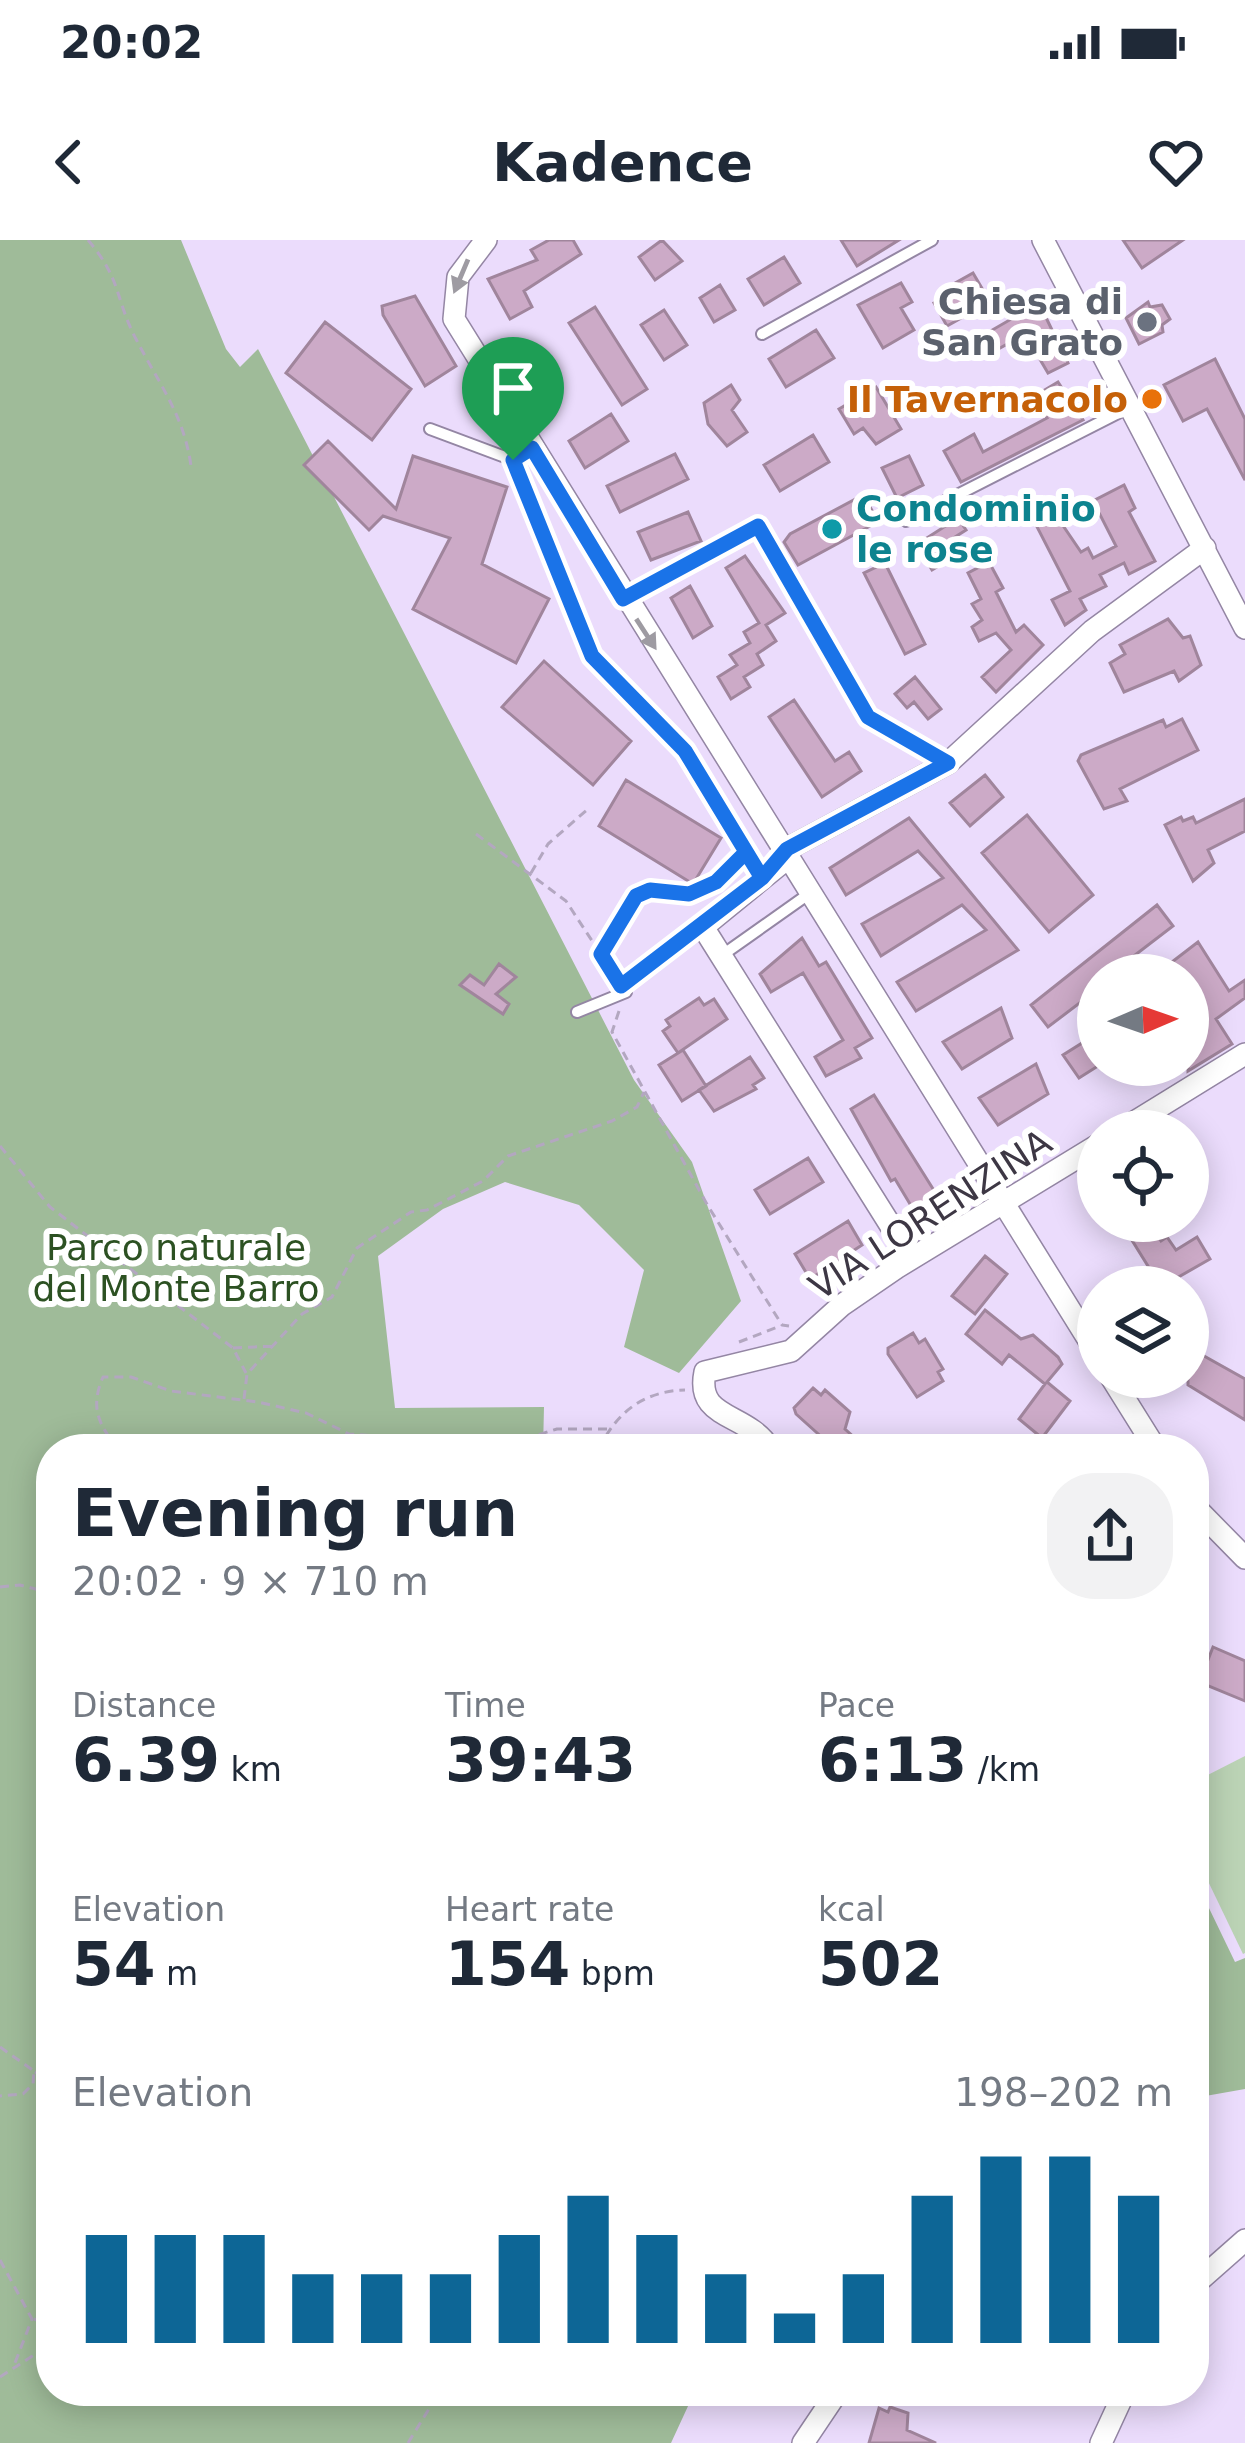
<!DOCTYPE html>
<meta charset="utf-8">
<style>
:root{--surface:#fff;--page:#f2f2f3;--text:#1f2937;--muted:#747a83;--accent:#0d6696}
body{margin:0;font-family:"DejaVu Sans",sans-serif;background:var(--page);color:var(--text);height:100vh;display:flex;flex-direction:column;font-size:45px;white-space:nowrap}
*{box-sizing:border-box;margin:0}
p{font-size:39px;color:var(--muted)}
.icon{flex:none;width:66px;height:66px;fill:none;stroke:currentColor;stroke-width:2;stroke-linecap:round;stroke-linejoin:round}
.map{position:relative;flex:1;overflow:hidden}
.drawer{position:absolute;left:36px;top:1194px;width:1173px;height:972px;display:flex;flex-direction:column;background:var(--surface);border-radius:48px;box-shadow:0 6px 30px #0003}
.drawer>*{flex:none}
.needle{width:78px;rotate:88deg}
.buttons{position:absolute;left:1077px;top:714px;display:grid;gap:24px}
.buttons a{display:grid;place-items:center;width:132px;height:132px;border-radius:50%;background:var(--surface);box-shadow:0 6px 30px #0003;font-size:60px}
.pin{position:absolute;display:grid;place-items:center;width:102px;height:102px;color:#fff;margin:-123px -51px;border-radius:50% 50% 50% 0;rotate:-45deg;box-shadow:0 0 12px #0007}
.pin .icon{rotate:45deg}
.round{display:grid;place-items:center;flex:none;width:126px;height:126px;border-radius:48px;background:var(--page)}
.summary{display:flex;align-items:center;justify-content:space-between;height:204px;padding:0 36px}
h1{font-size:66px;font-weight:700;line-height:90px}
.stats{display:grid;grid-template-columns:repeat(3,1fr);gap:18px;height:204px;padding:12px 36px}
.stats div{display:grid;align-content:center}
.stats b{font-size:60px;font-weight:700}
.stats small{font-size:33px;font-weight:400}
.stats p{font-size:33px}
.chart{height:336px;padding:24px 36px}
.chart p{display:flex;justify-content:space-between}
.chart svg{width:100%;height:216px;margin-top:12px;stroke:var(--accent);stroke-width:6}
.status{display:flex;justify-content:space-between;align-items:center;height:84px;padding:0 60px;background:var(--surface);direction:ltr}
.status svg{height:33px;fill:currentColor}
header{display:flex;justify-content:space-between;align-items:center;height:156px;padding:0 36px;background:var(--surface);font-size:54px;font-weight:700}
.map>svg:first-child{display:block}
</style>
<div class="status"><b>20:02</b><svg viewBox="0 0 49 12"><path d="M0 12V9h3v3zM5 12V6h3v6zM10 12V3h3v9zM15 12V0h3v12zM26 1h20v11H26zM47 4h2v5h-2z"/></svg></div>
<header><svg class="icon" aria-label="back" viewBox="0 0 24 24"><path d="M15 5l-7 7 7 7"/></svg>Kadence<svg class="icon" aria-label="heart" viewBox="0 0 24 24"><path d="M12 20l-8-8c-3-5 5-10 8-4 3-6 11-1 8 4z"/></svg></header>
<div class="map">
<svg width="1245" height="2203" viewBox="0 0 1245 2203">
<rect width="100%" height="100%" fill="#ebdcfc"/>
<path fill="#bbd3b5" d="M1245,1516V1713L1243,1714L1194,1612V1542Z"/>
<path fill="#9fbb99" d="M0,0H181L226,109L240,127L258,109L634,840L692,922L741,1061L679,1133L624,1107L644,1030L579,965L505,942L443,969L378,1016L395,1168L544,1167L543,1209H51V2151H695L671,2203H0Z
M1194,1637L1235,1722L1245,1718V1849L1194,1858Z"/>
<path fill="#ccaac7" stroke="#a0859c" stroke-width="3" d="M549,0H573L581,14L524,51L532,67L510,79L488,39L537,20L531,10Z
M662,0L682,21L655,40L639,17Z
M841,0H899L857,26Z
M1123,0H1183L1142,28Z
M784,17L800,43L764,65L748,39Z
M973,33L990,62L947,86L934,63L944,58L941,51Z
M901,43L912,62L901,68L914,90L883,108L858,65Z
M720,45L735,70L714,82L700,58Z
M415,56L456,126L425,146L383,75L382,66Z
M1148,62L1150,67L1162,65L1170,79L1162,85L1163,92L1139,104L1126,78Z
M1039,63L1068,123L1048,133L1025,94L984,117L975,100Z
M595,67L647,149L622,165L569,83Z
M664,70L687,105L664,120L641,85Z
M325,82L411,149L372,200L286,133Z
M816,90L834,118L786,147L769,119Z
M1215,119L1245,179V240L1207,169L1183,181L1164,145Z
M1058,142L1083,180L961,242L944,211L974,194L983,212L1047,178L1033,157Z
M731,145L740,160L732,170L747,192L727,206L708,184L704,163Z
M876,147L901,189L876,204L863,188L854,194L839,169Z
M611,174L628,201L585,228L569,201Z
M813,195L829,222L780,251L764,225Z
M328,201L396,269L413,216L507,247L482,324L549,359L516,423L413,369L450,298L383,276L369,290L304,225Z
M675,214L688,239L620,272L607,246Z
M909,216L923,245L897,258L882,228Z
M1124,245L1135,268L1129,272L1155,321L1129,334L1124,323L1100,335L1106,346L1080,359L1086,370L1065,385L1052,360L1070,351L1034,281L1053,271L1081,312L1088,308L1093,318L1116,306L1093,261Z
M863,255L877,279L874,284L798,325L784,302L790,294Z
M688,272L701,301L651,320L638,292Z
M958,278L966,290L944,304L952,318L932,330L920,310L926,306L922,301Z
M745,316L785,373L766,385L776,401L757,414L763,425L744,437L750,447L731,459L718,437L737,425L730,415L750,403L744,392L759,383L726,328Z
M989,322L1003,348L996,352L1016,392L1024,385L1043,405L996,452L982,437L1011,410L996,393L979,401L972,387L982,380L972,364L981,359L968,333Z
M885,323L925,404L905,414L864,333Z
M690,346L712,386L693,398L671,358Z
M1168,379L1183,398L1190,396L1201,425L1179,441L1174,431L1124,452L1110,423L1125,414L1120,405Z
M544,421L631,501L593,545L502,467Z
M915,437L941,469L928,479L914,462L907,468L895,454Z
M794,460L835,521L849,512L861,531L822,557L769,477Z
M1182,479L1198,510L1120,549L1127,561L1104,569L1078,521L1081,515L1163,480L1166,487Z
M985,535L1003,557L970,586L950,563Z
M626,540L721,598L693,644L599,586Z
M1245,559V591L1208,610L1214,623L1193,641L1165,585L1181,577L1183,581L1193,577L1196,583Z
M1027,575L1093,655L1049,692L982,613Z
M909,578L1018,710L916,771L897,742L986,690L962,665L881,716L862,684L943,638L918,611L846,655L830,628Z
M1157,665L1173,686L1109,735H1098V749L1048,787L1031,765Z
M802,698L819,726L826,722L872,798L855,808L861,818L826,836L815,817L843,800L803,733L771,752L760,734Z
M1198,702L1229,751L1245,740V758L1216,779L1232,804L1188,831V735H1155Z
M499,724L516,737L496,754L509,764L503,774L460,745L470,735L484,745Z
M699,758L704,765L714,759L727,779L678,813L663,791L670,786L666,780Z
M1001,768L1012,798L962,829L943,802Z
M1098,793V826L1079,838L1063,815Z
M683,810L706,846L682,861L659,825Z
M750,817L764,838L753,845L756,849L714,871L699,850Z
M1036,824L1048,854L998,885L979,858Z
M874,855L940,960L916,974L895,939L891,941L851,869Z
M808,918L823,942L770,974L755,950Z
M848,981L862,1005L810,1039L795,1014Z
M1120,981H1149L1161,1001L1167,997L1176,1010L1197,997L1210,1019L1161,1047Z
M985,1016L1007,1034L975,1074L952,1056Z
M985,1070L1021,1099L1033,1095L1058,1117L1062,1124L1047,1142L1070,1161L1042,1198L1019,1179L1045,1144L1009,1115L1002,1124L966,1094Z
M913,1093L919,1103L925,1099L943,1129L938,1132L943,1141L917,1157L888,1114V1108Z
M1188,1107L1245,1139V1180L1188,1145Z
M813,1148L821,1155L825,1150L850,1172L845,1189L867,1209H835L796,1174L794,1168Z
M1213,1407L1245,1421V1461L1194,1440V1420L1206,1425Z
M890,2167L908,2173L907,2190L936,2203H869L879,2168L888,2172Z"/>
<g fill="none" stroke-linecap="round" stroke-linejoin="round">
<defs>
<path id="service" d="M762,94L932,0
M430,189L513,220L592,416L670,491L762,638
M906,281L1130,167
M626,357L758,286L868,477L947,523
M721,716L803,658
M577,772L626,752L621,746L703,687"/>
<path id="minor" d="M486,0L458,37L454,79L1098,1115
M1043,0L1245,388
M787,609L948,523L1092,391L1205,308
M787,609L779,625L703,687L911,1018
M1120,891L1245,814
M1111,1137L1156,1209
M770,1209C747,1171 695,1181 705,1132L791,1111L842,1065L896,1028L1098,905
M1194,1266L1245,1318
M1194,2045L1245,2000
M803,2203L838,2151
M1101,2203L1125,2151"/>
</defs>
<use href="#service" stroke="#9486a4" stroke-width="14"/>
<use href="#minor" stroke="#9486a4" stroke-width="24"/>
<path stroke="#b3a7c0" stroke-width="3" stroke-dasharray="9 6" stroke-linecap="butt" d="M88,0C122,40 115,59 136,99C159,144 184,175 191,226
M476,594L566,661L615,736
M531,633L548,604L589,568
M601,714L636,656L650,650L689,654L716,642L737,622
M619,771L612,792L708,966L782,1085L789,1086
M0,906L50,967L233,1108L246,1133
M739,1102L780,1086
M233,1108L275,1106
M244,1159L247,1134L302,1074L332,1057L357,1008L411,972L427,970L483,941L508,916L612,881L637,867L644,852
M118,1209C98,1184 90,1167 103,1137H131L171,1151L258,1162L306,1173L349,1194L479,1203L518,1201L557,1189H608
M599,1209C616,1173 643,1151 685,1150
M0,1347L20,1345L51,1353
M0,1807L34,1831L33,1844L23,1854L0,1856
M35,1832L51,1841
M0,2020L32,2079L13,2128
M34,2079L51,2085
M0,2137L51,2104
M408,2203L440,2151"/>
<use href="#service" stroke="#fff" stroke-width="10"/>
<use href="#minor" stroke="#fff" stroke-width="21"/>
</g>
<defs><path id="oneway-solid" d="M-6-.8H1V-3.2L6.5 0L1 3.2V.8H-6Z" transform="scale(3)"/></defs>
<g fill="#9e9ba2">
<use href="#oneway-solid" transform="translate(461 36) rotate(113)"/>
<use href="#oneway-solid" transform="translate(646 394) rotate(57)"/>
</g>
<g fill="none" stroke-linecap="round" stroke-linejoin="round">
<defs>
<path id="route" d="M513,220L592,416L685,511L762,638L621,746L601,714L636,656L650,650L689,654L716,642L746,612L762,638L787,609L948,523L868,477L758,286L623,359L532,208L513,220"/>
</defs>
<use href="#route" stroke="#fff" stroke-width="24"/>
<use href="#route" stroke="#1a73e8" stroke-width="15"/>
</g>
<circle fill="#6b7280" stroke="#fff" stroke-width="4.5" cx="1147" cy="82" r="12"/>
<circle fill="#e8710a" stroke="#fff" stroke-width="4.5" cx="1152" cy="159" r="12"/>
<circle fill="#0f9aa8" stroke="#fff" stroke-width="4.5" cx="832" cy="289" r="12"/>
<g text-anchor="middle" stroke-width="12" stroke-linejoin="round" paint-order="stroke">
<g font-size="36" font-weight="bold" fill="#5b616d" stroke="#fff" text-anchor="end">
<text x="1123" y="74">Chiesa di<tspan x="1123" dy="41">San Grato</tspan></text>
</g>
<g font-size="36" font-weight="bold" fill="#c56008" stroke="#fff" text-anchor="end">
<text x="1128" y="172">Il Tavernacolo</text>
</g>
<g font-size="36" font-weight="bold" fill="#0d838f" stroke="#fff" text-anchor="start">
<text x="856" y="281">Condominio<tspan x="856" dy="41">le rose</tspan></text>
</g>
<g font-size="36" fill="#3d3744" stroke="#fff">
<text transform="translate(930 974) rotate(-33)" y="13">VIA LORENZINA</text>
</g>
<g font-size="36" fill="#2c5122" stroke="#fff">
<text x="176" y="1020">Parco naturale<tspan x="176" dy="41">del Monte Barro</tspan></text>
</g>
</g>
</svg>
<div class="buttons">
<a><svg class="needle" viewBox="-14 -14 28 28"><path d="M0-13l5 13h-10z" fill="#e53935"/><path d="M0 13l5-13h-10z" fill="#747a83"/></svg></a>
<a><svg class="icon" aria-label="locate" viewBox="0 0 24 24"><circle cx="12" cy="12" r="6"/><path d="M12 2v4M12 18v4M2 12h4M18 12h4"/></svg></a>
<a><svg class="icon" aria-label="layers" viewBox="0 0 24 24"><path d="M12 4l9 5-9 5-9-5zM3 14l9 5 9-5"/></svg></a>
</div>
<div class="pin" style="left:513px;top:220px;background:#1e9e55"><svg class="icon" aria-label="arrive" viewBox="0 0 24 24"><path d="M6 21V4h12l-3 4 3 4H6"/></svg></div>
<section class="drawer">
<div class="summary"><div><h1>Evening run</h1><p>20:02 · 9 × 710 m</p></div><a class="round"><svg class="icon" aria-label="share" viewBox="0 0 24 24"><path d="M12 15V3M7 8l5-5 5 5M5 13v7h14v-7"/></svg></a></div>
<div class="stats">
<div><p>Distance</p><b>6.39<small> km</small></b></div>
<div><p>Time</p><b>39:43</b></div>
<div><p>Pace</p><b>6:13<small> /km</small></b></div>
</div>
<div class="stats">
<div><p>Elevation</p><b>54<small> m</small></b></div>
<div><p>Heart rate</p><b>154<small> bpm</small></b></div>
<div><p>kcal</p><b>502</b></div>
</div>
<div class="chart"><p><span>Elevation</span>198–202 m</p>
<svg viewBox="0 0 160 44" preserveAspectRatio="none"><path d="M5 44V22M15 44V22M25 44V22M35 44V30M45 44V30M55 44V30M65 44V22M75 44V14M85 44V22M95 44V30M105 44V38M115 44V30M125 44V14M135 44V6M145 44V6M155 44V14"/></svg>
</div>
</section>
</div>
